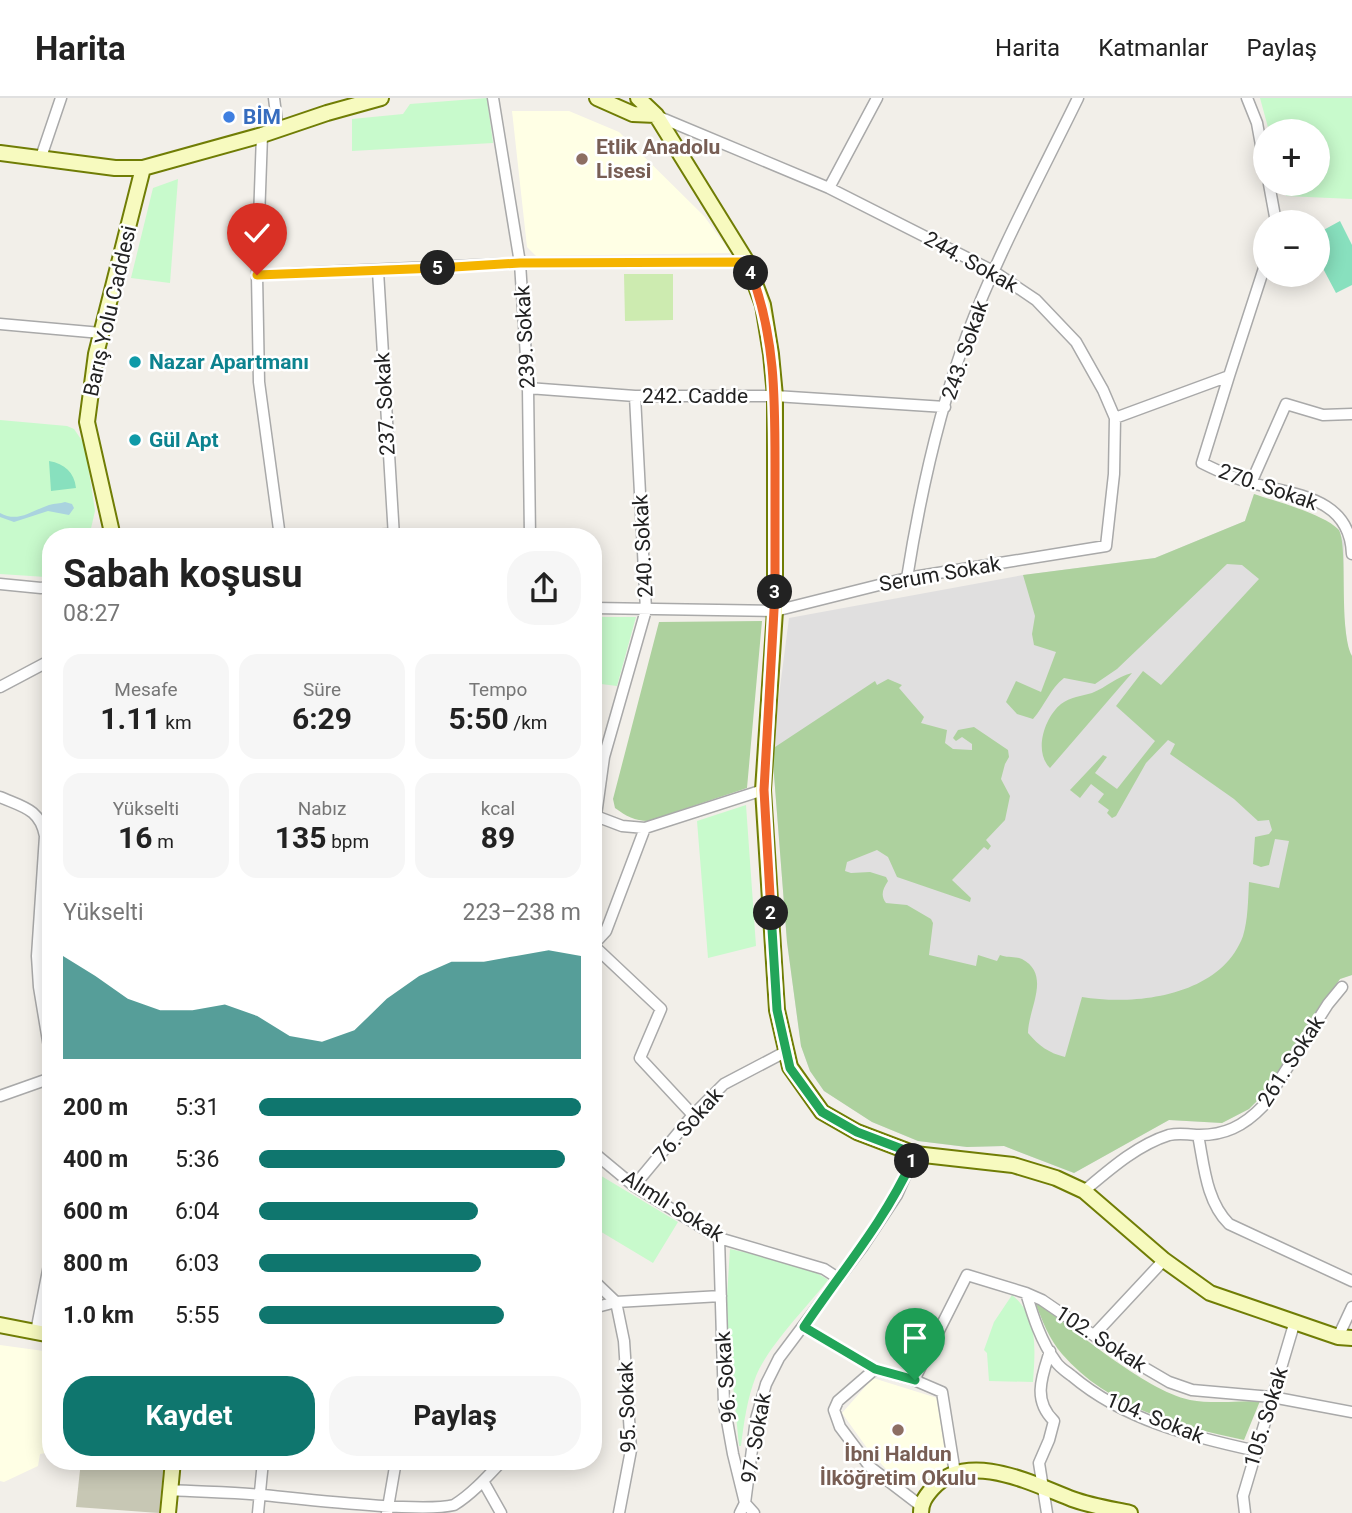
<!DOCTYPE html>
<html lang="tr">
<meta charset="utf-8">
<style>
:root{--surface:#fff;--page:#f6f6f6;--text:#222;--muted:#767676;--line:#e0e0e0;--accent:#0f766e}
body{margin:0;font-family:Roboto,sans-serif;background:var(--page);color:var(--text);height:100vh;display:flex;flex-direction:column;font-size:26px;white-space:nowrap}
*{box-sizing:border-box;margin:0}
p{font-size:23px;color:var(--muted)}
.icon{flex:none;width:38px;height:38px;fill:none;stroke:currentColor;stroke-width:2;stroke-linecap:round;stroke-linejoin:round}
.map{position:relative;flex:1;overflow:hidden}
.drawer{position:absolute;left:42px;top:430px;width:560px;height:942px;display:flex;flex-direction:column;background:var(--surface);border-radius:28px;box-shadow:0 4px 18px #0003}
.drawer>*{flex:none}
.buttons{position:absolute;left:1253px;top:21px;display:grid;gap:14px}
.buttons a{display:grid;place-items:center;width:77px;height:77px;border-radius:50%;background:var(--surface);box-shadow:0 4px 18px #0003;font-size:35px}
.pin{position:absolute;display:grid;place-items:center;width:60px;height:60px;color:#fff;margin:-72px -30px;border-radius:50% 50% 50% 0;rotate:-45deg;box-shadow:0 0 7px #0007}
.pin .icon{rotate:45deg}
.km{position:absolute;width:35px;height:35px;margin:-18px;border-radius:50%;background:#222;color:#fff;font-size:19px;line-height:35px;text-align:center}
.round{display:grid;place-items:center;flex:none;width:74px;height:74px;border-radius:28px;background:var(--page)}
.head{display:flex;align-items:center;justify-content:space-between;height:119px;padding:0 21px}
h1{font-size:38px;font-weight:700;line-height:52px}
.figures{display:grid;grid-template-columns:repeat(3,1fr);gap:10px;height:119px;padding:7px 21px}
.figures div{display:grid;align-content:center;border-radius:18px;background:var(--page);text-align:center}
.figures b{font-size:30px;font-weight:700}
.figures small{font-size:19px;font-weight:400}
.figures p{font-size:19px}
.chart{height:196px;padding:14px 21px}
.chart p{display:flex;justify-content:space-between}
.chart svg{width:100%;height:126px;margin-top:7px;fill:var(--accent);opacity:.7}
.primary-button{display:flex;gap:14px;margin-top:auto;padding:14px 21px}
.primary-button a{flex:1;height:80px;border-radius:28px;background:var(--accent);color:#fff;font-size:28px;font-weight:700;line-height:80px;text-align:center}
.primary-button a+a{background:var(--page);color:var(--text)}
ul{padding:0 21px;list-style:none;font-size:23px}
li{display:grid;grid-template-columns:112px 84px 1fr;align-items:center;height:52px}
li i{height:18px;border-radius:9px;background:var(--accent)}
header{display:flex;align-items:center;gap:42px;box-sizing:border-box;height:98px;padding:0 35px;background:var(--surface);border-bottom:2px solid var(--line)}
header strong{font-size:33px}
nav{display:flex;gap:38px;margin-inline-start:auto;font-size:24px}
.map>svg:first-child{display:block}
</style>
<header>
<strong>Harita</strong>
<nav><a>Harita</a><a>Katmanlar</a><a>Paylaş</a></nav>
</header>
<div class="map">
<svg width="1352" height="1415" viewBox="0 0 1352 1415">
<rect width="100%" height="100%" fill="#f2efe9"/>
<path fill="#e0dfdf" d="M1254,396L1324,422L1339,432L1344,445L1343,512L1348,550L1352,558V877L1340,881L1303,933L1277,983L1249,1011L1222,1025L1169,1022L1074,1075L1004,1048L967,1049L918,1043L872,1024L824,993L810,973L801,948L787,844L772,651L789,520L1023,477L1155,460L1245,423Z"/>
<path fill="#ffffe5" d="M512,13H569L619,34L704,118L731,155L536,158L527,149Z
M0,1247L51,1254V1354L40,1356L38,1368L4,1384L0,1383Z
M873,1280L937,1300L947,1369L903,1390L867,1350L842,1315Z"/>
<path fill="#c7c7b4" d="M81,1363H164L159,1415L76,1409Z"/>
<path fill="#cdebb0" d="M624,176H673V222L625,223Z"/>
<path fill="#add19e" d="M1254,396C1275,403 1323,416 1338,431C1349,443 1338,530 1352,558V877L1340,881L1303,933L1277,983L1249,1011L1222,1025L1169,1022L1074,1075L1004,1048L967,1049L918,1043L872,1024L824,993L810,973L801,948L787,844L772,651L875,583L877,587L888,581L902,587L899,590L924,619L921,625L947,632L945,645L953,651L972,652V646L962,639L956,643L953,640L958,632L974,629L1008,652L1009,659L1005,666L1001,681L1010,698L1005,722L986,742L991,748L988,752L984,749L952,782L971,800L970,804L897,779L888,759L877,752L847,764L845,773L851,775L870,774L886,779L888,783C883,791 880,797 886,805L907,807L931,821L933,825L929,857L976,868L978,857L997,863L1000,857C1007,860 1015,858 1022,861C1052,877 1028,911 1028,935C1039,948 1049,955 1065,959L1082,899C1136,908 1221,898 1243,838C1248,822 1248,802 1249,784L1279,790L1289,743L1275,741L1269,767L1261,769L1253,766L1255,739L1269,736L1272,732L1269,722L1258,723L1234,701L1170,656L1175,646L1168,642L1146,665L1116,718L1112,720L1107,715L1109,712L1098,704L1104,696L1091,686L1080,700L1070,692L1103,657L1107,659L1095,675L1117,691L1155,643L1116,608L1143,573L1161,587L1259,481L1242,467L1227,466L1117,571L1095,586L1064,580C1050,591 1045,607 1033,621L1017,616L1006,604L1016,583L1041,594L1056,554L1034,547L1032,536L1035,518L1023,477L1155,460L1245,423Z
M762,523L747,690L648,723C635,723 626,718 615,710L613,701L659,524Z
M1132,575L1050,670C1033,653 1045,619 1061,606C1070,599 1082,598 1092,595C1107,589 1116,579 1132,575Z
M1035,1204C1077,1232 1142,1291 1190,1302C1212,1306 1238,1303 1260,1303L1244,1342C1178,1328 1108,1309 1062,1256C1049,1241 1042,1222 1035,1204Z"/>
<path fill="#c8facc" d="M487,0L493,45L352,53V21L403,16L410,6Z
M1260,0H1352V101L1286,98L1283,86H1318V33H1269Z
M178,81L170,185L131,180L153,90Z
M0,322L67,328L74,331L85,347L95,413L89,439H51V486H46V479L0,476Z
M593,519H636L617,588L593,585Z
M746,707L756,848L708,860L697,723Z
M593,1073L678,1124L653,1165L593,1129Z
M730,1151C759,1158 804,1164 828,1182C806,1210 769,1247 756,1278C747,1301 744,1324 741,1348H739L726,1214Z
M1012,1197C1039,1219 1035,1252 1033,1284L989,1283L987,1255L984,1252L994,1224Z"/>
<path fill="#88e0be" d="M1340,123L1352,147V187L1336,195L1318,161V135Z
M49,363C65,366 74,374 76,390L51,393Z"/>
<path fill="#aad3df" d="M65,404L72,406L74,410L69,417L48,413L14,424L0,419V415C18,425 31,413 49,407C55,405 60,406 65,404Z"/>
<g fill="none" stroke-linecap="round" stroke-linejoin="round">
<defs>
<path id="street" d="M274,0L278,32
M493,0L520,165L528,290L530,439
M1247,0L1257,25L1265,69
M262,37L257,177L259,284L280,439
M40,62L61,0
M1269,86L1276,124
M829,90L877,0
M378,173L394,439
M257,177L520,165L747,164
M0,226L101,235
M1229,278L1202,365C1218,373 1235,381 1252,385C1295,397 1350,399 1352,456
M528,290L635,298H775L945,309
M1115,320L1229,278L1265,167
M1251,385L1286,306L1323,317L1352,316
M322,439L393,436
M907,480C920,398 938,315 967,237C998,155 1040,78 1078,0
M0,486L41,490L51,488
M593,510L775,513L907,480L1106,448L1114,376L1115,320L1103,292L1076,244L1036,202L993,173L829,90L657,18
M0,589L51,562
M0,699C23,709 40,711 45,738L37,858L39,889L51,961
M593,717L622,728L645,730L763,692
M596,717L604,659L646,512L635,298
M645,730L606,833L593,847L661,911L640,960L693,1017
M39,889L51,877
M0,998L51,980
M1198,1037C1204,1067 1206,1103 1229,1126L1352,1183
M593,1054L634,1088L719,1140L824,1171L838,1180
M634,1088L693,1017L724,986L785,954
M1084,1093C1109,1072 1137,1047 1169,1037C1178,1035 1187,1036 1196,1037C1224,1038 1244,1028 1263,1008L1328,906L1342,889
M719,1140L724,1306L733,1356L745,1405L740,1415
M593,1182L616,1204L624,1243L631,1352L619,1415
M1026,1195C1033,1218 1041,1244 1056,1264C1060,1270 1067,1274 1072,1278C1124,1322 1192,1339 1257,1353
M593,1210L616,1204L721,1198
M804,1229L875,1271L914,1282L942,1294L955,1375
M36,1234L51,1157
M1094,1237L1164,1162
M1338,1239L1352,1209
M875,1271L838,1303L834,1312L840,1329L870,1369L921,1408
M914,1282L967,1177L1026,1195L1042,1202L1121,1256L1169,1284L1192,1292L1272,1299L1352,1314
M483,1383L501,1415
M170,1392C201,1394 232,1394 262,1397C304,1401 421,1415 454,1407C472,1396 488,1378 502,1363
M258,1415L263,1363
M387,1415L396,1363
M754,1415L745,1405L756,1321L766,1286L779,1260L863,1148L897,1097L915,1056
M1047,1415L1039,1365L1049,1342L1054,1323C1032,1302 1042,1278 1050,1253
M1245,1415L1243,1398L1295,1223"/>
<path id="secondary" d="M597,0L633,16L656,17
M638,0L656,17L747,164L763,207L771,256L775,298V513L763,692L777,912L790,969L822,1014L857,1034L915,1056L1013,1067L1056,1080L1084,1093L1164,1162L1210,1195L1338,1239L1352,1240
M0,55L115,70H143L262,37L327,15L381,0
M113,439L87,324L96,256L143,70
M0,1227L51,1237
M168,1415L173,1363
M921,1415C921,1405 925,1399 932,1391C967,1351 1033,1386 1072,1401C1091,1408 1111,1411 1130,1415"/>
</defs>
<use href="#street" stroke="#a9a9a9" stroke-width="13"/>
<use href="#secondary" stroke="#707d05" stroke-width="18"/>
<use href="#street" stroke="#fff" stroke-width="10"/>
<use href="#secondary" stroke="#f7fabf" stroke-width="14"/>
</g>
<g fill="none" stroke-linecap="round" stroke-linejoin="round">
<defs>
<path id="split-1" d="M912,1063C884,1124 841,1174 804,1229L875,1271L915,1282"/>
<path id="split-2" d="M771,815L777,912L790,970L822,1014L857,1034L915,1056L912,1063"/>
<path id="split-3" d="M771,815L764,692L775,494"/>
<path id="split-4" d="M751,175C775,238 775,299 775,365C775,408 775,451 775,494"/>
<path id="split-5" d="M438,170L520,165L747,164L751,175"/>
<path id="split-6" d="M257,177L438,170"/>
</defs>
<use href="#split-1" stroke="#fff" stroke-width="14"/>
<use href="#split-2" stroke="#fff" stroke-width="14"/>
<use href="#split-3" stroke="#fff" stroke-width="14"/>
<use href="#split-4" stroke="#fff" stroke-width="14"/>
<use href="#split-5" stroke="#fff" stroke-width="14"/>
<use href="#split-6" stroke="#fff" stroke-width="14"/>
<use href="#split-1" stroke="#22a559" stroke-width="9"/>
<use href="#split-2" stroke="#22a559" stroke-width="9"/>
<use href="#split-3" stroke="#f0652b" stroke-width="9"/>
<use href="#split-4" stroke="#f0652b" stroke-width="9"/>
<use href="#split-5" stroke="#f5b400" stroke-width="9"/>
<use href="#split-6" stroke="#f5b400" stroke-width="9"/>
</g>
<circle fill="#3f7fe0" stroke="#fff" stroke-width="2.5" cx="229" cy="19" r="7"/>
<g fill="#8d6e63" stroke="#fff" stroke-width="2.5">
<circle cx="582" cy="61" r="7"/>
<circle cx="898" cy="1332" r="7"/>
</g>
<g fill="#0f9aa8" stroke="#fff" stroke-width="2.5">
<circle cx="135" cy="264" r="7"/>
<circle cx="135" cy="342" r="7"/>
</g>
<g text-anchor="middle" stroke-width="5" stroke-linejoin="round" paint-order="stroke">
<g font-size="21" font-weight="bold" fill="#366cbe" stroke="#fff" text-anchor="start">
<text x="243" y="26">BİM</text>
</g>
<g font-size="21" font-weight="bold" fill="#785e54" stroke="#fff" text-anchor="start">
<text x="596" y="56">Etlik Anadolu<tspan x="596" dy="24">Lisesi</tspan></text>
<text x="898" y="1363" text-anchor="middle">İbni Haldun<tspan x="898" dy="24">İlköğretim Okulu</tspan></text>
</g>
<g font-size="21" fill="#222" stroke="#fff">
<text transform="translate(971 164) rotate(29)" y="7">244. Sokak</text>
<text transform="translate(110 213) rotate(-77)" y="7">Barış Yolu Caddesi</text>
<text transform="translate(525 239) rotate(-93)" y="7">239. Sokak</text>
<text transform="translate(965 252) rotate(-71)" y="7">243. Sokak</text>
<text x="695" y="305">242. Cadde</text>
<text transform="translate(385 306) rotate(-93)" y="7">237. Sokak</text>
<text transform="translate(1268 389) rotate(19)" y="7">270. Sokak</text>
<text transform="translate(643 448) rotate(-93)" y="7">240. Sokak</text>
<text transform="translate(940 476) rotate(-10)" y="7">Serum Sokak</text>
<text transform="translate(1291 963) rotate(-57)" y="7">261. Sokak</text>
<text transform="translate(688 1027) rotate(-48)" y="7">76. Sokak</text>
<text transform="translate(673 1108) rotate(32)" y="7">Alımlı Sokak</text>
<text transform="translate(1101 1241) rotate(33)" y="7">102. Sokak</text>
<text transform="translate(726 1279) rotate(-94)" y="7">96. Sokak</text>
<text transform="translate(627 1309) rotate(-92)" y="7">95. Sokak</text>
<text transform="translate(1266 1319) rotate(-73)" y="7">105. Sokak</text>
<text transform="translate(1155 1320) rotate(22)" y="7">104. Sokak</text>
<text transform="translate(756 1340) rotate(-80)" y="7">97. Sokak</text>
</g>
<g font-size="21" font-weight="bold" fill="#0d838f" stroke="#fff" text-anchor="start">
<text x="149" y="271">Nazar Apartmanı</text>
<text x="149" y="349">Gül Apt</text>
</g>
</g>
</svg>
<div class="buttons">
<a>+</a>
<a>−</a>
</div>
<div class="pin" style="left:915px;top:1282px;background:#1e9e55"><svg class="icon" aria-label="arrive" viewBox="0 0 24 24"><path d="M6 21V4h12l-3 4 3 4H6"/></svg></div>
<div class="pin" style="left:257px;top:177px;background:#d93025"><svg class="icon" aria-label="check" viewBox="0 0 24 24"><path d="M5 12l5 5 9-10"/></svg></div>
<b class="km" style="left:912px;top:1063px">1</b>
<b class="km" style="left:771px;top:815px">2</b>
<b class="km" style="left:775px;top:494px">3</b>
<b class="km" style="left:751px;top:175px">4</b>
<b class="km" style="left:438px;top:170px">5</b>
<section class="drawer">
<div class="head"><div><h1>Sabah koşusu</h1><p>08:27</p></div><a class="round"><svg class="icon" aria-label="share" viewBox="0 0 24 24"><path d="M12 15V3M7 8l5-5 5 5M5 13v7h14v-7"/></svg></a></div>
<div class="figures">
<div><p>Mesafe</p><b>1.11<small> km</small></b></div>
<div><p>Süre</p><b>6:29</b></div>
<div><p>Tempo</p><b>5:50<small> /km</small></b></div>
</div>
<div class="figures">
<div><p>Yükselti</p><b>16<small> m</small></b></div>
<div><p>Nabız</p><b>135<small> bpm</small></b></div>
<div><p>kcal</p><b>89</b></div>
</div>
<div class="chart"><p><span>Yükselti</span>223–238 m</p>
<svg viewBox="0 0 160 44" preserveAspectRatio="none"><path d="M0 44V8L10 15L20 23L30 27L40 27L50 25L60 29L70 36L80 38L90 34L100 23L110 15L120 10L130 10L140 8L150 6L160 8V44z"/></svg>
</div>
<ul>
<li><b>200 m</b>5:31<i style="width:100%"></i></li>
<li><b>400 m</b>5:36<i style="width:95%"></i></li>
<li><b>600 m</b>6:04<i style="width:68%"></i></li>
<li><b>800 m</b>6:03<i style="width:69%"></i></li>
<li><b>1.0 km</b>5:55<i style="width:76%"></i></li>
</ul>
<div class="primary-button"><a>Kaydet</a><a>Paylaş</a></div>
</section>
</div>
